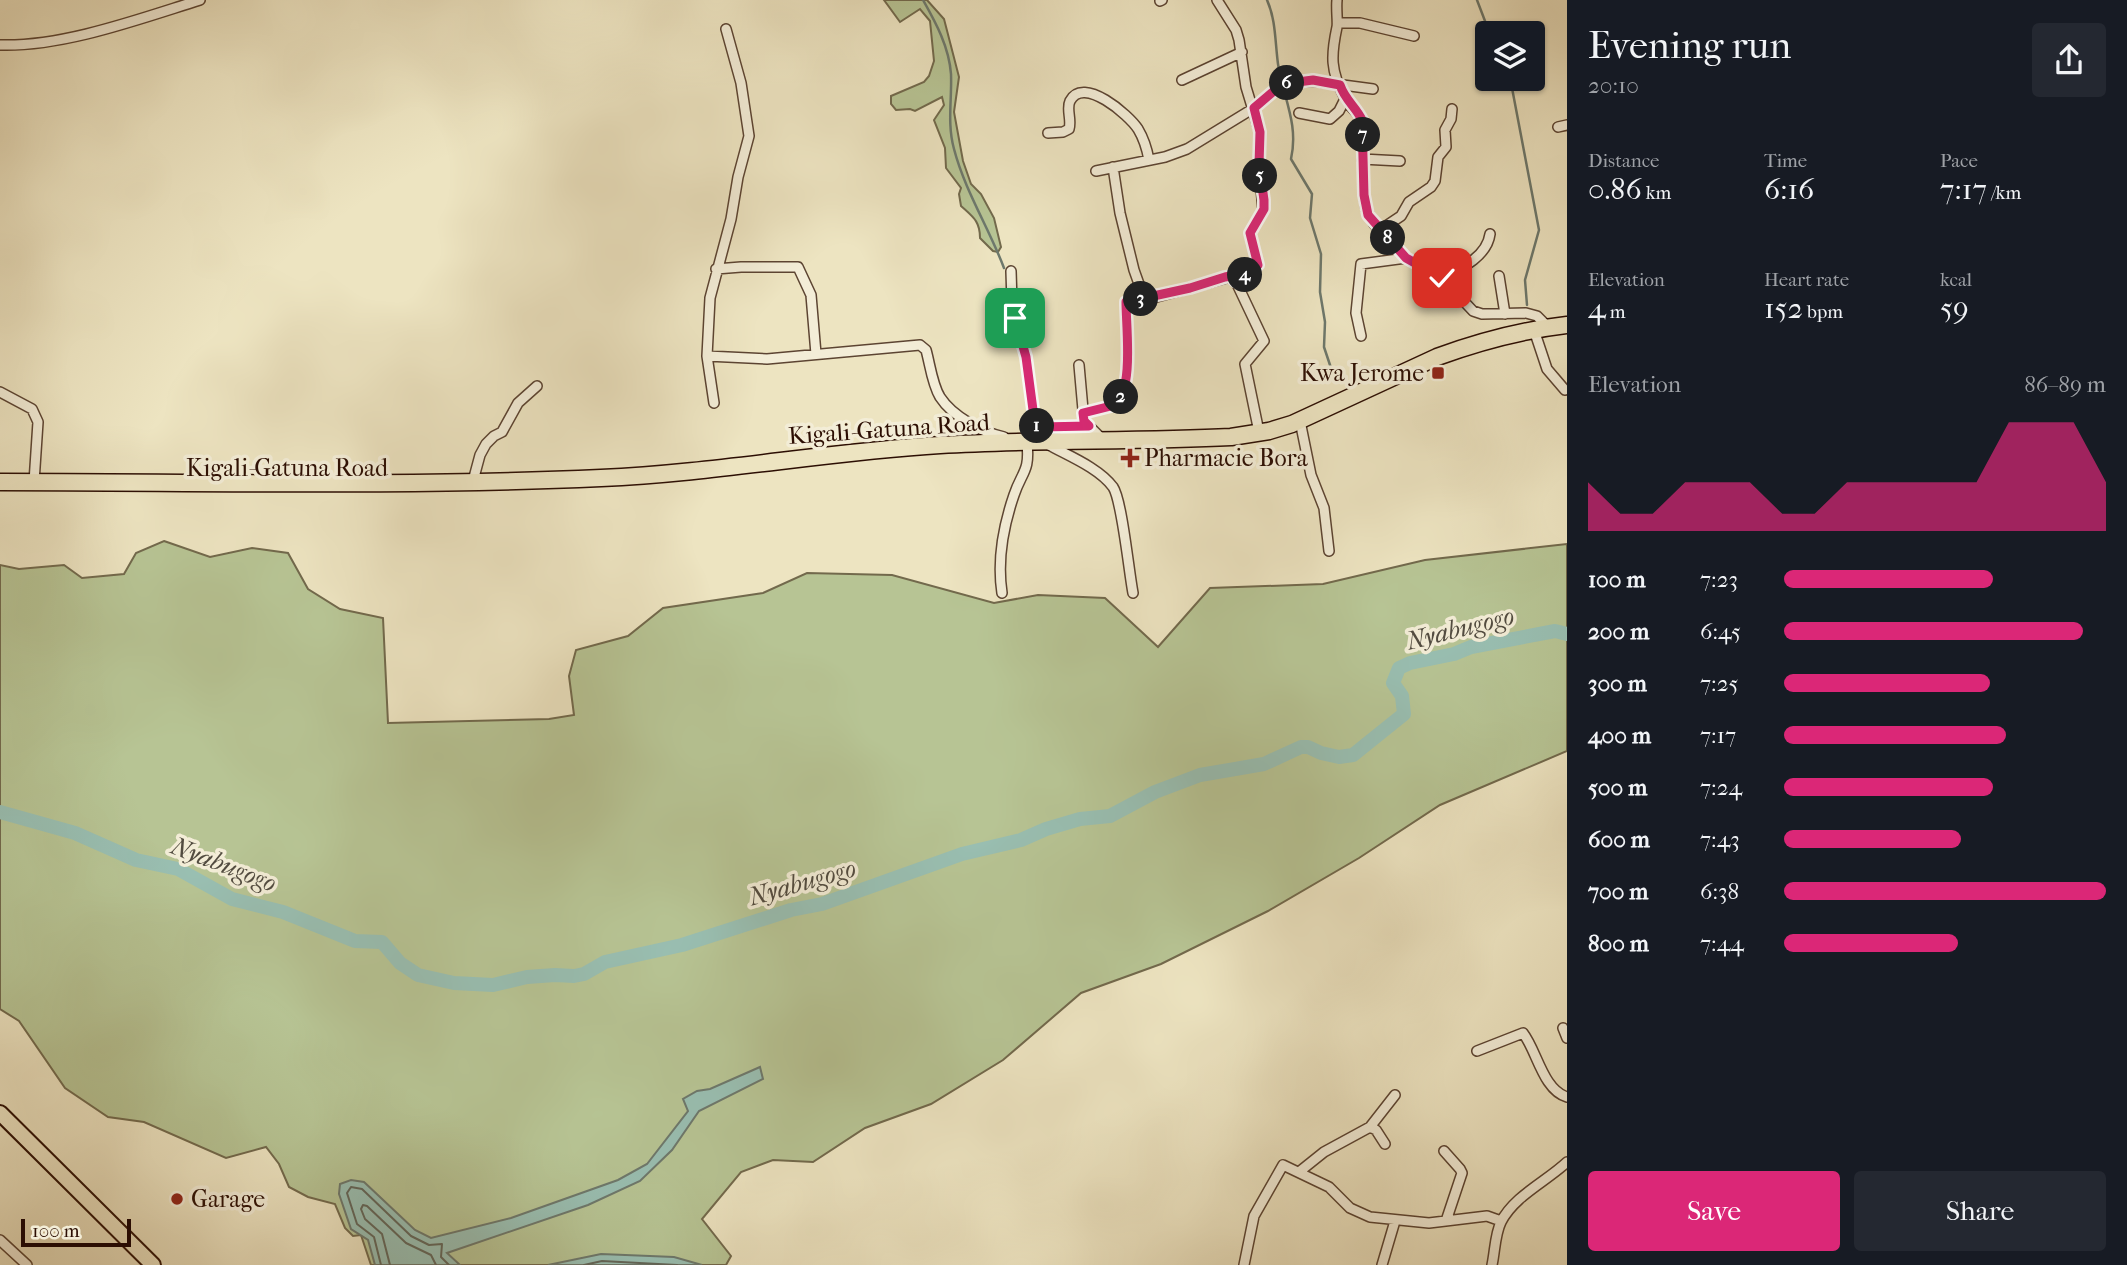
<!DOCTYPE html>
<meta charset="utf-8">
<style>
:root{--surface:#171b24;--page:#242831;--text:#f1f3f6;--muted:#9ea1a6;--accent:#db2777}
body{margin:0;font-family:"IM FELL French Canon",serif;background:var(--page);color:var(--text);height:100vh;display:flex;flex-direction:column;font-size:26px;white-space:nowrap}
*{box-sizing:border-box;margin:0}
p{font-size:23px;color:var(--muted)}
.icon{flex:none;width:38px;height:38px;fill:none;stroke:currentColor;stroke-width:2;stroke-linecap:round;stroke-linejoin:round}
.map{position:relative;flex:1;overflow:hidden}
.sheet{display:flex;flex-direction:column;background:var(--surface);width:560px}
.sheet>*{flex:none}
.controls{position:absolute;left:1475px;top:21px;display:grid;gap:14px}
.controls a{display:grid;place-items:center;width:70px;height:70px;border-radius:7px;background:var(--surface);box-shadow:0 2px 5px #0004;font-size:35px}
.scale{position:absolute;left:21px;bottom:18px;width:110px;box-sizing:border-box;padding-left:7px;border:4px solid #2c0e03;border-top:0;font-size:19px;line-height:24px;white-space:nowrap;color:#2c0e03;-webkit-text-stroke:5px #f3edd7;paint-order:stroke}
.pin{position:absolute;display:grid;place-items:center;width:60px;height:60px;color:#fff;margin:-30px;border-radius:14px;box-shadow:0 4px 10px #0006}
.km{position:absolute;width:35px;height:35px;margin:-18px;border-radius:50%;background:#222;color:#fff;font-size:19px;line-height:35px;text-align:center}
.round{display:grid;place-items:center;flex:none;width:74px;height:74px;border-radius:7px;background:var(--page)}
.overview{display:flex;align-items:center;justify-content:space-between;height:119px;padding:0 21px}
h1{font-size:38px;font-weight:600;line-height:52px}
.metrics{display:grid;grid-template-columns:repeat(3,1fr);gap:10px;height:119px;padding:7px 21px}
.metrics div{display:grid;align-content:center}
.metrics b{font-size:30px;font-weight:600}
.metrics small{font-size:19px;font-weight:400}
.metrics p{font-size:19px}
.chart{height:196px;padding:14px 21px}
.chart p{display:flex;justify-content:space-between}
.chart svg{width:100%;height:126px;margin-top:7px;fill:var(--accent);opacity:.7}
.primary-button{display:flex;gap:14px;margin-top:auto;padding:14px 21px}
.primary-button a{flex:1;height:80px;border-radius:7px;background:var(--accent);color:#fff;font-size:28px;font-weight:600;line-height:80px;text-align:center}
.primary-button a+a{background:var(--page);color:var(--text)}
ul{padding:0 21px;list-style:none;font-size:23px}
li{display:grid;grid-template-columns:112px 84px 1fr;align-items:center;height:52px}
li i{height:18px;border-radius:9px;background:var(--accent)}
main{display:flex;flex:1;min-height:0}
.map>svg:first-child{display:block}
</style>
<main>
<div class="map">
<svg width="1567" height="1265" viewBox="0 0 1567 1265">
<rect width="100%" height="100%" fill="#ede4c1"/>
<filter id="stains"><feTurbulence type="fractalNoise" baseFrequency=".00286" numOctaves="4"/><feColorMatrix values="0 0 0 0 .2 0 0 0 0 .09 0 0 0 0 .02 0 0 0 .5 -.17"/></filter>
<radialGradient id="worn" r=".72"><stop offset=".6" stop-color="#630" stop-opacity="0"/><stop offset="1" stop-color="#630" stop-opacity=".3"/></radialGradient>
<path fill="#b7c494" stroke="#72694c" stroke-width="2" d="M884,0H927L944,19L959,77L954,112L963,161L971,184L981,194L994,218L1001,247L998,252L993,251L980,238C980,221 973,217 961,206L959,194L961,188L946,168L945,148L934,120L944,105L942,97L915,111L910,109L896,110L891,104V96L924,82L929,76L934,61L930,21L920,9L900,22Z
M164,541L210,557L252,548L288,553L308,589L340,609L383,618L388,723L549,719L574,715L569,676L576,650L628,636L663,608L763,593L807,573L892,575L994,603L1038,595L1105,598L1158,647L1210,588L1323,584L1425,560L1567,544V751L1440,805L1359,858L1268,911L1161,964L1081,993L1003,1060L931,1104L865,1128L813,1162L773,1160L741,1172L702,1219L731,1256L726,1265H371L361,1235L353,1236L345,1228L335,1204L308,1197L289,1187L279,1164L266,1147L226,1158L144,1122L108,1117L65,1088L19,1021L0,1009V565L19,569L64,565L82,578L124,574L136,553Z"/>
<path fill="#99bfb2" stroke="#6d786c" stroke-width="2" d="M760,1067L763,1079L699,1111L672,1150L640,1181L588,1205L447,1253L460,1265H375L368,1240L351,1229L339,1194L340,1184L351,1180L364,1182L415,1230L431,1238L511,1218L618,1180L647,1164L688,1111L683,1099L697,1091L710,1089Z
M601,1254L674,1257L702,1265H548Z"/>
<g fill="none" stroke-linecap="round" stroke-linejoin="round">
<path stroke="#62665a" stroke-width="2" d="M381,1265L374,1237L357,1224L347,1193L351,1187L362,1189L411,1236L429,1245L442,1244L441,1257L449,1265
M390,1265L382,1234L365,1219L361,1209L363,1205L367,1206L406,1243L431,1255L436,1265
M584,1265L602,1261L677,1265"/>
<path stroke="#6d786c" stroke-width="2.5" d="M923,0C936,23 949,47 951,74C952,100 947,124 954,149C965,191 989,228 1004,268
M1267,0C1276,20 1275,42 1278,64C1283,97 1299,124 1291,159L1312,194L1310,218L1321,254L1320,292L1325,322L1324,347L1333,374
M1477,0L1485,21L1482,40L1488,49
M1506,79L1512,88L1539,230L1525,280L1527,305"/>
<path stroke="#99bfb2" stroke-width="14" d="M0,812L75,833L136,860L178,869L232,899L283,912L355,941L382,942L400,963L418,975L454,983L493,985L527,977L555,975L574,976L584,974L605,962L682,945L791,910L822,904L962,854L1021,840L1046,829L1080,819L1110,816L1155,792L1200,775L1264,764L1301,747H1308L1321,753L1339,757L1353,755L1404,714L1402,696L1393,683L1399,668L1410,663L1454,654L1471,647L1555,631L1567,634"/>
<defs>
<path id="street" d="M1217,0L1236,30L1239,40L1246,87L1260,133L1259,165L1263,210L1250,233L1258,265L1235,281
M1337,0C1336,9 1338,23 1337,27C1331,55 1330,71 1345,98C1349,107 1357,111 1362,120L1364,195L1366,209L1374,224L1406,258L1442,278L1473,311L1482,314L1526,313L1537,316L1548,327
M1160,1L1162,0
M1339,23H1360L1414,36
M726,29L741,83L749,136L738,177L731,219L710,298L707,356L767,359L920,345L926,350C930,364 932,384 940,397C953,417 982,432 1004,437
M0,45C63,47 139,19 200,0
M1182,80L1242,52
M1299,113L1330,119L1339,111L1345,99
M1558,127L1567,125
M1048,133L1063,132L1069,129C1072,120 1066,109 1070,101C1083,75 1129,115 1138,129C1144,139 1147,149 1149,160
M1362,159L1400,161
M1113,167L1120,213L1134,270L1144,298
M1096,171L1165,157L1187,149L1254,108L1282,84L1313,81L1373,89
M1380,230L1401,216L1409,202L1431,187L1435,181L1438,157L1446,147L1445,130L1451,119L1452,109
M716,269L741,267H798L811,295L816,354
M1011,271L1012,303L1026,357L1035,425L1040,427L1089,426
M1499,276L1505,314
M1442,278C1460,269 1487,257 1490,234
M1534,330L1547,369L1565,390
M1361,336L1356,313L1361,264L1406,258
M707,356L714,403
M1079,365L1084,421L1103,440
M0,392L32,409L38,422L34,482
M1083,413L1115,405C1134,388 1126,327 1126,302L1153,298L1230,277L1237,284L1264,341L1245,364L1259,432
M1300,421L1311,475L1324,508L1329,551
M1049,445C1069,456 1099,468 1113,487C1122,500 1129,573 1133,593
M473,481L480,455L486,444L494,436L502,432L518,403L537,386
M1002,593C997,560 1003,527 1014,495C1022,471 1030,472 1027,443L1024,442
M1563,1028L1567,1038
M1477,1051L1523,1033C1537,1051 1543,1090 1567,1097
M1370,1127L1395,1095
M1444,1151L1460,1169L1462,1173L1446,1221
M1299,1172L1324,1152L1370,1127L1376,1130L1385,1144
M0,1240L27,1265
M1244,1265L1254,1216L1283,1165L1329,1187L1350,1208L1370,1217L1429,1223L1487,1216L1501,1221
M1382,1265L1395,1221
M1492,1265C1495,1251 1495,1234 1501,1222C1514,1196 1547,1181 1567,1162"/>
<path id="primary" d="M0,1113L153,1265"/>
<path id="highway" d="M0,482C200,482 401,487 601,478C714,473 826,452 940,445C1036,439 1134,442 1231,437L1269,431L1292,424L1437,357C1478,342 1523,330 1567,325"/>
</defs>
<use href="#street" stroke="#5c4432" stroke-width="12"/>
<use href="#primary" stroke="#2c0e03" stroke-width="18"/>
<use href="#highway" stroke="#2c0e03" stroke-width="19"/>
<use href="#street" stroke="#f3edd7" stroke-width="9"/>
<use href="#primary" stroke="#ede4c1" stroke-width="14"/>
<use href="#highway" stroke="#ede4c1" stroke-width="16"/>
</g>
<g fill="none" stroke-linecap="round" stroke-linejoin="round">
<defs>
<path id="route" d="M1015,318L1026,357L1035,425L1040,427L1089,426L1084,421L1083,413L1115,405C1134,389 1126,327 1126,302L1190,288L1225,277L1230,276L1235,281L1258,265L1250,233L1264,209V200L1259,165L1260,132L1254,108L1282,84L1313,80L1340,85C1345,100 1356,107 1362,120L1364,195L1368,215L1406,258L1442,278"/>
</defs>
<use href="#route" stroke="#fff" stroke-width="14"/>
<use href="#route" stroke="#db2777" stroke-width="9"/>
</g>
<g fill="#8f2418" stroke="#f3edd7" stroke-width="2.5">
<rect x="1431" y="366" width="14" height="14" rx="3.5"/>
<path d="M1126.5 447.5h7v7h7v7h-7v7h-7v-7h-7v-7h7z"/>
<circle cx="177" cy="1199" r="7"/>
</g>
<g text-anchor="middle" stroke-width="7" stroke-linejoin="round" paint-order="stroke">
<g font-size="24" fill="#2c0e03" stroke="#f3edd7" text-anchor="start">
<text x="1424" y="381" text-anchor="end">Kwa Jerome</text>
<text x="1144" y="466">Pharmacie Bora</text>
<text x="191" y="1207">Garage</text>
</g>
<g font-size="24" fill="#2c0e03" stroke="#f3edd7">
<text transform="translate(889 429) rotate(-4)" y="8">Kigali-Gatuna Road</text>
<text x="287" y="476">Kigali-Gatuna Road</text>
</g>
<g font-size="26" font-style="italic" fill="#524c40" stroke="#f3edd7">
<text transform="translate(1460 628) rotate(-14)" y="9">Nyabugogo</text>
<text transform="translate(224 864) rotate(21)" y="9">Nyabugogo</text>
<text transform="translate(802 882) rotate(-16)" y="9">Nyabugogo</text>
</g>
</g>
<rect width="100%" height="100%" filter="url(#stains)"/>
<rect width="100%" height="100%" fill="url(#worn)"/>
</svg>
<div class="controls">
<a><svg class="icon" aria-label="layers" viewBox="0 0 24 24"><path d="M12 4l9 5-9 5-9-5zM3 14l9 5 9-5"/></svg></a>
</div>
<div class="scale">100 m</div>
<div class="pin" style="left:1015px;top:318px;background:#1e9e55"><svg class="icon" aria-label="arrive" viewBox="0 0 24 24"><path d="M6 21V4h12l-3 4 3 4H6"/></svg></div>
<div class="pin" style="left:1442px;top:278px;background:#d93025"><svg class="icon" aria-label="check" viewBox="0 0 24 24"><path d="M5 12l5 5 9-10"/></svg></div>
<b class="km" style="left:1037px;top:426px">1</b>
<b class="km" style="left:1121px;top:397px">2</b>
<b class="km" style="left:1141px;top:299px">3</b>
<b class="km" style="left:1245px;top:275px">4</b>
<b class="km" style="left:1260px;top:176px">5</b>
<b class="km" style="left:1287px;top:83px">6</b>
<b class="km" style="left:1363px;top:135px">7</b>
<b class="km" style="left:1388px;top:238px">8</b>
</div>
<section class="sheet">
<div class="overview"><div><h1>Evening run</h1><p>20:10</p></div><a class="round"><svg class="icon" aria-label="share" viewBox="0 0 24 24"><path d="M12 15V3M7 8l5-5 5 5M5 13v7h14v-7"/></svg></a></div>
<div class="metrics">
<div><p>Distance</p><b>0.86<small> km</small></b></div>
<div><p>Time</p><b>6:16</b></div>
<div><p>Pace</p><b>7:17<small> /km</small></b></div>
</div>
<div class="metrics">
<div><p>Elevation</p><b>4<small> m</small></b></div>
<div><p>Heart rate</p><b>152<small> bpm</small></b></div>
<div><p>kcal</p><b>59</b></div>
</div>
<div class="chart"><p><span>Elevation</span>86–89 m</p>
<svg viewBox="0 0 160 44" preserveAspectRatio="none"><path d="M0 44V27L10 38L20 38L30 27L40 27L50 27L60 38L70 38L80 27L90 27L100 27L110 27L120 27L130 6L140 6L150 6L160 27V44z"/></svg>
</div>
<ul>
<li><b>100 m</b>7:23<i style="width:65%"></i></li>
<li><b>200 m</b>6:45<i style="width:93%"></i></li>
<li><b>300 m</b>7:25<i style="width:64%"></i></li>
<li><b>400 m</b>7:17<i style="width:69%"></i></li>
<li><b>500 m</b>7:24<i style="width:65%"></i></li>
<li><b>600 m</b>7:43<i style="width:55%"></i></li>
<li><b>700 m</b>6:38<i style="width:100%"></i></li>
<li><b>800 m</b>7:44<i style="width:54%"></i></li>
</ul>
<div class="primary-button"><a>Save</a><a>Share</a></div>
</section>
</main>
